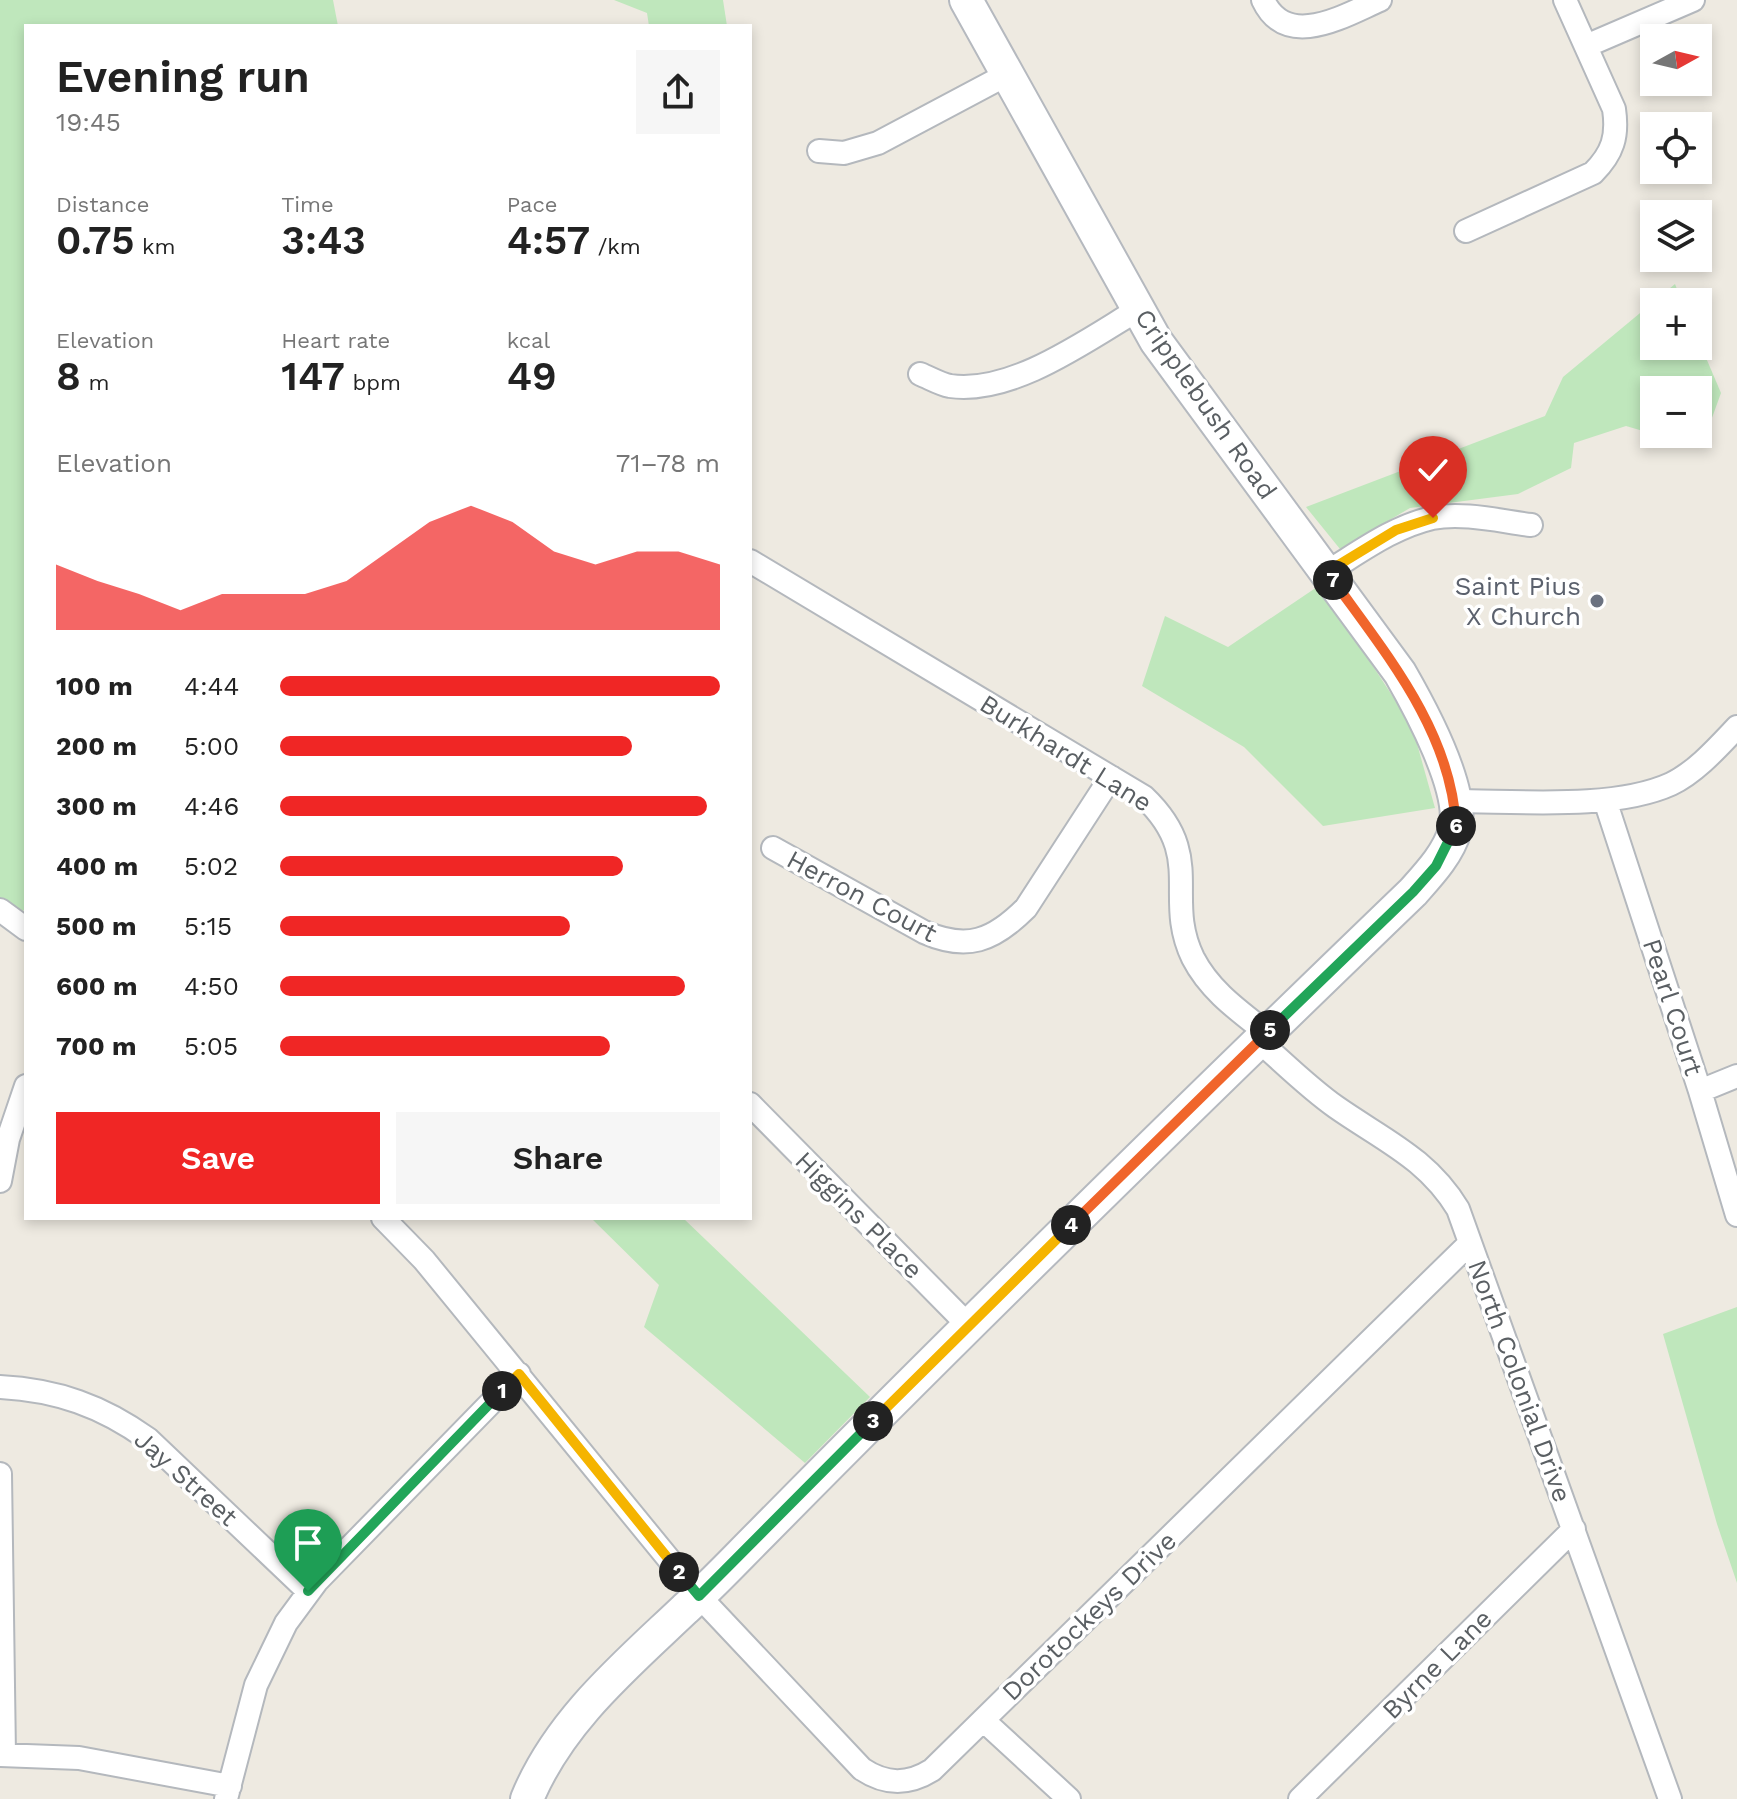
<!DOCTYPE html>
<meta charset="utf-8">
<style>
:root{--surface:#fff;--page:#f6f6f6;--text:#222;--muted:#767676;--accent:#f02625}
body{margin:0;font-family:"Work Sans",sans-serif;background:var(--page);color:var(--text);height:100vh;display:flex;flex-direction:column;font-size:30px;white-space:nowrap}
*{box-sizing:border-box;margin:0}
p{font-size:26px;color:var(--muted)}
.icon{flex:none;width:44px;height:44px;fill:none;stroke:currentColor;stroke-width:2;stroke-linecap:round;stroke-linejoin:round}
.map{position:relative;flex:1;overflow:hidden}
.panel{position:absolute;left:24px;top:24px;width:728px;height:1196px;display:flex;flex-direction:column;background:var(--surface);border-radius:0px;box-shadow:0 4px 12px #0003}
.panel>*{flex:none}
.needle{width:52px;rotate:82deg}
.buttons{position:absolute;left:1640px;top:24px;display:grid;gap:16px}
.buttons a{display:grid;place-items:center;width:72px;height:72px;border-radius:0px;background:var(--surface);box-shadow:0 4px 12px #0003;font-size:40px}
.pin{position:absolute;display:grid;place-items:center;width:68px;height:68px;color:#fff;margin:-82px -34px;border-radius:50% 50% 50% 0;rotate:-45deg;box-shadow:0 0 8px #0007}
.pin .icon{rotate:45deg}
.km{position:absolute;width:40px;height:40px;margin:-20px;border-radius:50%;background:#222;color:#fff;font-size:22px;line-height:40px;text-align:center}
.round{display:grid;place-items:center;flex:none;width:84px;height:84px;border-radius:0px;background:var(--page)}
.overview{display:flex;align-items:center;justify-content:space-between;height:136px;padding:0 32px}
h1{font-size:44px;font-weight:600;line-height:60px}
.figures{display:grid;grid-template-columns:repeat(3,1fr);gap:12px;height:136px;padding:8px 32px}
.figures div{display:grid;align-content:center}
.figures b{font-size:40px;font-weight:600}
.figures small{font-size:22px;font-weight:400}
.figures p{font-size:22px}
.chart{height:224px;padding:16px 32px}
.chart p{display:flex;justify-content:space-between}
.chart svg{width:100%;height:144px;margin-top:8px;fill:var(--accent);opacity:.7}
.primary-button{display:flex;gap:16px;margin-top:auto;padding:16px 32px}
.primary-button a{flex:1;height:92px;border-radius:0px;background:var(--accent);color:#fff;font-size:32px;font-weight:600;line-height:92px;text-align:center}
.primary-button a+a{background:var(--page);color:var(--text)}
ul{padding:0 32px;list-style:none;font-size:26px}
li{display:grid;grid-template-columns:128px 96px 1fr;align-items:center;height:60px}
li i{height:20px;border-radius:10px;background:var(--accent)}
.map>svg:first-child{display:block}
</style>
<div class="map">
<svg width="1737" height="1799" viewBox="0 0 1737 1799">
<rect width="100%" height="100%" fill="#eeeae1"/>
<path fill="#bfe7bc" fill-rule="evenodd" d="M0,0H333L338,26H26V910L0,915Z
M614,0H723L727,26H649L647,13Z
M1675,284L1682,302H1654V346H1698V339L1721,393L1701,448L1626,426L1574,443L1571,468L1518,494L1410,508L1340,549L1306,507L1545,416L1563,377ZM1698,390V434H1654V390Z
M1320,585L1412,726L1435,808L1323,826L1244,747L1142,686L1165,616L1228,647Z
M591,1218H683L870,1397L805,1463L644,1327L659,1285Z
M1737,1307V1583L1717,1524L1663,1334Z"/>
<g fill="none" stroke-linecap="round" stroke-linejoin="round">
<defs>
<path id="minor" d="M1263,0C1287,51 1345,15 1380,0
M1586,46L1693,0
M819,151L844,153L878,143L1006,75
M1466,231L1593,173C1613,153 1618,136 1614,109L1565,0
M920,374C930,378 940,384 950,386C1012,395 1087,340 1139,309
M750,561L1144,797C1207,857 1163,896 1193,958C1210,991 1239,1011 1267,1033
M1327,572C1360,552 1393,527 1432,518C1463,512 1499,521 1531,525
M1605,800L1700,1091L1737,1215
M1454,801C1518,801 1614,810 1671,784C1696,772 1718,747 1737,727
M773,848L924,932C967,951 993,941 1026,908L1111,777
M0,910L26,929
M1260,1042C1285,1064 1309,1088 1336,1107C1383,1140 1427,1158 1458,1209L1670,1799
M1700,1091L1737,1076
M750,1104L968,1325
M0,1181L8,1139L26,1086
M383,1218L424,1260L699,1596L862,1769C886,1785 908,1785 932,1770L1470,1243
M0,1387C57,1390 102,1406 148,1439L308,1591
M0,1474L4,1755
M983,1720L1069,1799
M0,1755L79,1758L230,1786
M226,1799L256,1685L286,1623L317,1581L519,1374
M1300,1799L1574,1529"/>
<path id="secondary" d="M527,1799C559,1721 625,1666 685,1609C712,1585 737,1558 762,1533C976,1316 1194,1103 1413,892C1429,874 1448,854 1455,830C1466,792 1419,706 1400,673L1156,341L966,0"/>
</defs>
<use href="#minor" stroke="#b4b8bd" stroke-width="26"/>
<use href="#secondary" stroke="#b5b9bf" stroke-width="36"/>
<use href="#minor" stroke="#fff" stroke-width="22"/>
<use href="#secondary" stroke="#fff" stroke-width="32"/>
</g>
<g fill="none" stroke-linecap="round" stroke-linejoin="round">
<defs>
<path id="split-1" d="M308,1591L502,1391"/>
<path id="split-2" d="M502,1391L519,1374L679,1572"/>
<path id="split-3" d="M679,1572L699,1596L873,1421"/>
<path id="split-4" d="M873,1421L1071,1225"/>
<path id="split-5" d="M1071,1225L1270,1030"/>
<path id="split-6" d="M1270,1030L1413,892L1436,866L1456,826"/>
<path id="split-7" d="M1333,580C1386,654 1451,731 1456,826"/>
<path id="split-8" d="M1333,580L1327,572L1396,530L1433,518"/>
</defs>
<use href="#split-1" stroke="#fff" stroke-width="16"/>
<use href="#split-2" stroke="#fff" stroke-width="16"/>
<use href="#split-3" stroke="#fff" stroke-width="16"/>
<use href="#split-4" stroke="#fff" stroke-width="16"/>
<use href="#split-5" stroke="#fff" stroke-width="16"/>
<use href="#split-6" stroke="#fff" stroke-width="16"/>
<use href="#split-7" stroke="#fff" stroke-width="16"/>
<use href="#split-8" stroke="#fff" stroke-width="16"/>
<use href="#split-1" stroke="#22a559" stroke-width="10"/>
<use href="#split-2" stroke="#f5b400" stroke-width="10"/>
<use href="#split-3" stroke="#22a559" stroke-width="10"/>
<use href="#split-4" stroke="#f5b400" stroke-width="10"/>
<use href="#split-5" stroke="#f0652b" stroke-width="10"/>
<use href="#split-6" stroke="#22a559" stroke-width="10"/>
<use href="#split-7" stroke="#f0652b" stroke-width="10"/>
<use href="#split-8" stroke="#f5b400" stroke-width="10"/>
</g>
<circle fill="#6b7280" stroke="#fff" stroke-width="3" cx="1597" cy="601" r="8"/>
<g text-anchor="middle" stroke-width="7" stroke-linejoin="round" paint-order="stroke">
<g font-size="26" fill="#5a5f63" stroke="#fff">
<text transform="translate(1206 404) rotate(55)" y="9">Cripplebush Road</text>
<text transform="translate(1066 753) rotate(32)" y="9">Burkhardt Lane</text>
<text transform="translate(862 896) rotate(28)" y="9">Herron Court</text>
<text transform="translate(1673 1007) rotate(72)" y="9">Pearl Court</text>
<text transform="translate(859 1215) rotate(45)" y="9">Higgins Place</text>
<text transform="translate(1520 1381) rotate(70)" y="9">North Colonial Drive</text>
<text transform="translate(186 1478) rotate(42)" y="9">Jay Street</text>
<text transform="translate(1089 1616) rotate(-44)" y="9">Dorotockeys Drive</text>
<text transform="translate(1437 1664) rotate(-45)" y="9">Byrne Lane</text>
</g>
<g font-size="26" fill="#5b616d" stroke="#fff" text-anchor="end">
<text x="1581" y="595">Saint Pius<tspan x="1581" dy="30">X Church</tspan></text>
</g>
</g>
</svg>
<div class="buttons">
<a><svg class="needle" viewBox="-14 -14 28 28"><path d="M0-13l5 13h-10z" fill="#e53935"/><path d="M0 13l5-13h-10z" fill="#767676"/></svg></a>
<a><svg class="icon" aria-label="locate" viewBox="0 0 24 24"><circle cx="12" cy="12" r="6"/><path d="M12 2v4M12 18v4M2 12h4M18 12h4"/></svg></a>
<a><svg class="icon" aria-label="layers" viewBox="0 0 24 24"><path d="M12 4l9 5-9 5-9-5zM3 14l9 5 9-5"/></svg></a>
<a>+</a>
<a>−</a>
</div>
<div class="pin" style="left:308px;top:1591px;background:#1e9e55"><svg class="icon" aria-label="arrive" viewBox="0 0 24 24"><path d="M6 21V4h12l-3 4 3 4H6"/></svg></div>
<div class="pin" style="left:1433px;top:518px;background:#d93025"><svg class="icon" aria-label="check" viewBox="0 0 24 24"><path d="M5 12l5 5 9-10"/></svg></div>
<b class="km" style="left:502px;top:1391px">1</b>
<b class="km" style="left:679px;top:1572px">2</b>
<b class="km" style="left:873px;top:1421px">3</b>
<b class="km" style="left:1071px;top:1225px">4</b>
<b class="km" style="left:1270px;top:1030px">5</b>
<b class="km" style="left:1456px;top:826px">6</b>
<b class="km" style="left:1333px;top:580px">7</b>
<section class="panel">
<div class="overview"><div><h1>Evening run</h1><p>19:45</p></div><a class="round"><svg class="icon" aria-label="share" viewBox="0 0 24 24"><path d="M12 15V3M7 8l5-5 5 5M5 13v7h14v-7"/></svg></a></div>
<div class="figures">
<div><p>Distance</p><b>0.75<small> km</small></b></div>
<div><p>Time</p><b>3:43</b></div>
<div><p>Pace</p><b>4:57<small> /km</small></b></div>
</div>
<div class="figures">
<div><p>Elevation</p><b>8<small> m</small></b></div>
<div><p>Heart rate</p><b>147<small> bpm</small></b></div>
<div><p>kcal</p><b>49</b></div>
</div>
<div class="chart"><p><span>Elevation</span>71–78 m</p>
<svg viewBox="0 0 160 44" preserveAspectRatio="none"><path d="M0 44V24L10 29L20 33L30 38L40 33L50 33L60 33L70 29L80 20L90 11L100 6L110 11L120 20L130 24L140 20L150 20L160 24V44z"/></svg>
</div>
<ul>
<li><b>100 m</b>4:44<i style="width:100%"></i></li>
<li><b>200 m</b>5:00<i style="width:80%"></i></li>
<li><b>300 m</b>4:46<i style="width:97%"></i></li>
<li><b>400 m</b>5:02<i style="width:78%"></i></li>
<li><b>500 m</b>5:15<i style="width:66%"></i></li>
<li><b>600 m</b>4:50<i style="width:92%"></i></li>
<li><b>700 m</b>5:05<i style="width:75%"></i></li>
</ul>
<div class="primary-button"><a>Save</a><a>Share</a></div>
</section>
</div>
